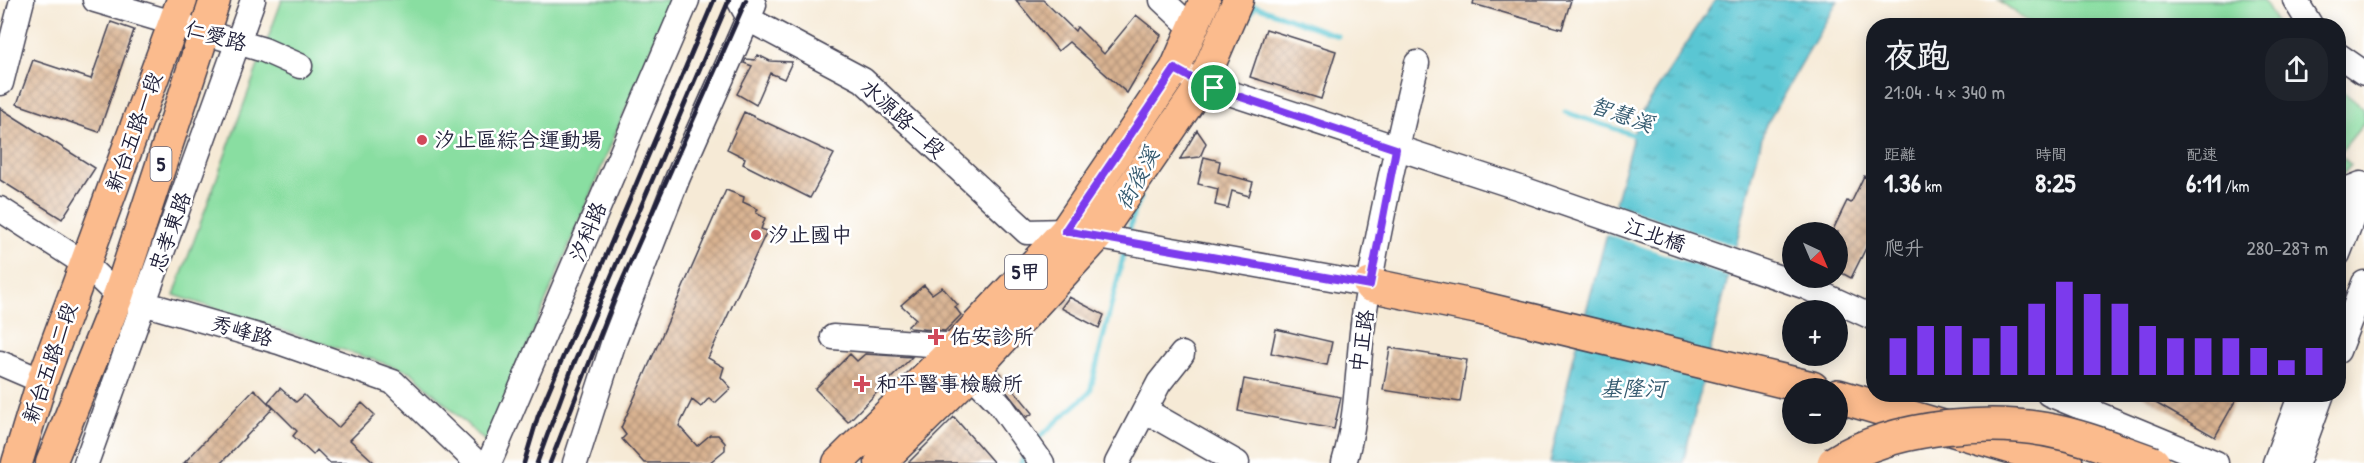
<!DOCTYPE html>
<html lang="zh-TW">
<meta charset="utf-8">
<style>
:root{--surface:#171b24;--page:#20242c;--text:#f1f3f6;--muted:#9ea1a6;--accent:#7c3aed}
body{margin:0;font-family:"Patrick Hand","LXGW WenKai TC",sans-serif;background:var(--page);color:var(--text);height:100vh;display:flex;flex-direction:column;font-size:22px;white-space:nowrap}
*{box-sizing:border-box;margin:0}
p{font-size:20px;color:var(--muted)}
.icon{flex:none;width:33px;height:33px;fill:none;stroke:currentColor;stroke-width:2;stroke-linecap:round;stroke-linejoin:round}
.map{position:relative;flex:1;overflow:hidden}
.drawer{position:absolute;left:1866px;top:18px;width:480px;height:384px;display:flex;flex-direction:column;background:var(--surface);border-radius:24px;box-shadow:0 3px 15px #0003}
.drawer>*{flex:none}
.needle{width:39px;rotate:136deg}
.tools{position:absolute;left:1782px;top:222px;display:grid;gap:12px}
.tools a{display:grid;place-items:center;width:66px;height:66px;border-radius:50%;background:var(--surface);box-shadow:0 3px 15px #0003;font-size:30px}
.pin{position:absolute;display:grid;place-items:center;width:51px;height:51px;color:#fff;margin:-26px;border:3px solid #fff;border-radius:50%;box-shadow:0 2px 6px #0007}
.round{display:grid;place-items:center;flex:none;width:63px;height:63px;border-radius:24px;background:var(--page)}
.headline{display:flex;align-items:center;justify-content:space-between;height:102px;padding:0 18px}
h1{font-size:33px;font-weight:700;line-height:45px}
.stats{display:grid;grid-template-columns:repeat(3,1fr);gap:9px;height:102px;padding:6px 18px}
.stats div{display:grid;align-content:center}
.stats b{font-size:26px;font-weight:700}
.stats small{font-size:16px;font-weight:400}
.stats p{font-size:16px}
.chart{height:168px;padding:12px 18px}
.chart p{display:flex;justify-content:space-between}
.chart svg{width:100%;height:108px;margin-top:6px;stroke:var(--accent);stroke-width:6}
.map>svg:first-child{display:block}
</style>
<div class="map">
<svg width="2364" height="463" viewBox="0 0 2364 463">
<defs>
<pattern id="water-ripples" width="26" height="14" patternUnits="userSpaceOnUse" patternTransform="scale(1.5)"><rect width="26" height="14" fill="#5ac6d3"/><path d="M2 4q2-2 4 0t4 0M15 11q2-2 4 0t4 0" fill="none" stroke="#4aa0ac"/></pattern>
<pattern id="building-cross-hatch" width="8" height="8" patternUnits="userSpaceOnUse" patternTransform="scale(1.5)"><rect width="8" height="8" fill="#d9b391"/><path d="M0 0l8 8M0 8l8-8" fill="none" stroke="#b09178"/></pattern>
</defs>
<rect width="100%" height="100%" fill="#fff"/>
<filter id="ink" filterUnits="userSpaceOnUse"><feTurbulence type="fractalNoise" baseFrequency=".0167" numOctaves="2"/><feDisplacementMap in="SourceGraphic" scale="12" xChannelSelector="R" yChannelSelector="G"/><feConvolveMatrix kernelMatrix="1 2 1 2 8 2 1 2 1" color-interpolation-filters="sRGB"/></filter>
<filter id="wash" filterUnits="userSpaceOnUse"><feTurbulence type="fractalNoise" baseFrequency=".008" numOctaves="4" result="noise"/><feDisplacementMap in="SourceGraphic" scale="24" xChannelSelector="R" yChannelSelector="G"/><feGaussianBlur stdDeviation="1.35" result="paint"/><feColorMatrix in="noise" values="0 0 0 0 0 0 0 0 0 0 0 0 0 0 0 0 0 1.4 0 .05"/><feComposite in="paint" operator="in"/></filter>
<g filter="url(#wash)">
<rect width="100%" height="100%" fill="#f6ead6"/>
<path fill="#89dea1" stroke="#56806e" stroke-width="1.5" d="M282,0H671L487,443L411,372L174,295Z
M1999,0H2264L2278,25H2032Z
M2339,88L2364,109V123L2339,154L2351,165L2339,179Z"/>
<path fill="url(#water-ripples)" stroke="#3e7487" stroke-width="1.5" d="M1715,0H1838L1764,129L1683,463H1550L1573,360L1638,118Z"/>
<path fill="#f6ead6" d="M1612,203L1737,247L1730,277L1604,233Z"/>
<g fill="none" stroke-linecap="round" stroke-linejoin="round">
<path stroke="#5ac6d3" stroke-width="5" d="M1253,5L1338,36
M1241,30L1255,6
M1565,112L1640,137
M1128,237L1134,211L1141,198
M1034,442L1090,392L1125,249
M1021,463L1027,452"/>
</g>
<g id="blocks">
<path fill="url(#building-cross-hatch)" d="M1016,0H1043L1075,31L1077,27L1104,54L1136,15L1161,35L1127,93L1069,42L1058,51Z
M1474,0H1571L1562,29L1473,4Z
M111,22L134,30L99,132L17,104L33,60L91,79Z
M1266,29L1336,51L1321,99L1250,77Z
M758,55L770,61L792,62L784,79L770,73L756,105L737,94L752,66L744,63L746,59L755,60Z
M0,108L95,168L62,219L0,180Z
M744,112L834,154L810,198L743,164L745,158L727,149Z
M1197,130L1206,143L1200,157L1180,159Z
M1204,157L1220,161L1218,172L1253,182L1249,196L1232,191L1228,208L1215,205L1218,189L1198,184Z
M1864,176L1874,181V232L1851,278L1838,271V232H1832L1847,201L1851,203Z
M726,190L744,197L743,202L758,209L756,213L765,218L761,229L767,231L708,358L724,367L721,377L731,388L715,403L709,398L701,407L692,400L679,426L697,446L710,435H718L725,443V450L709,463H644L622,439L626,435L621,428Z
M924,285L932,294L942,287L958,305L955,307L961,315L945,331L910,328L908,326L916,319L901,305Z
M1069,297L1104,315L1099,328L1061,308Z
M1276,329L1332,342L1327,365L1271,353Z
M1390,348L1467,360L1460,402L1383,390Z
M850,354L857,361L865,354L912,357L848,422L815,389Z
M999,372L1033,413L1027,417L994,377Z
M1244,379L1341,397L1334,429L1238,411Z
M280,388L296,402L304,395L338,428L362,403L375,415L350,440L375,463H330L317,450L313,455L293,436L297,431L268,402Z
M254,389L273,408L221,463H184Z
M2140,394H2239L2215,437Z
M954,417L994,463H908Z"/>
</g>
</g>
<g filter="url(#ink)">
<use href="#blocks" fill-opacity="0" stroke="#424052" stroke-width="1.5"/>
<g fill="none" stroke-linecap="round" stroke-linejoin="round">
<defs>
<path id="minor" d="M95,0L264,50L300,66
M739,0L750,20L863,80L1027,232L1065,231L1370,285
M1162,0L1192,28
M2295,0L2311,26
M2338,55L2364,73
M1186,75L1202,84L1517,187L1806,287L1874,318
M1,83L22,0
M2338,193L2361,184L2353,216L2338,254
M0,209L85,264L118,296L279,342L393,382L477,463
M833,337L957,346
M2338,351L2364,283
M0,363L42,381
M971,374L999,403L1042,463
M2049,394L2216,463
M1146,411L1237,463
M86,463L253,0
M489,463L687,0
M575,463L614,341L678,177L754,5
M1117,463L1159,383L1182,354
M1344,463C1359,413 1357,360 1365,309C1379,226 1397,144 1417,63
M2275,463L2301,394
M2297,463L2322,394"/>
<path id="major" d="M17,463L42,381L182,0
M51,463L118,296L215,0
M838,463L957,346L1065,231L1175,69L1205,0
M880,463L971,374L1097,237L1202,84L1238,0"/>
<path id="highway" d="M1370,285L1476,307L1812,388
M1838,396L2066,463"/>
</defs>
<use href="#minor" stroke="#424052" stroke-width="27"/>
<use href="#major" stroke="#424052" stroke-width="33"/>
<use href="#highway" stroke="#424052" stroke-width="36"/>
<use href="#minor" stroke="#fff" stroke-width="24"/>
<use href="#major" stroke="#fbbb8d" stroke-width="30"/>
<use href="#highway" stroke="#fbbb8d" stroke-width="33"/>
<path stroke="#22223b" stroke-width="4.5" d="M524,463L538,416L714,0
M537,463L572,368L729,0
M550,463L615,297L746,0"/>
<defs>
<path id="highway-bridge" d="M1834,463C1894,425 1998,416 2066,434C2095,441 2124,453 2153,463"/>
</defs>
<use href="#highway-bridge" stroke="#424052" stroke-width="36" stroke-linecap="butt"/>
<use href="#highway-bridge" stroke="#fbbb8d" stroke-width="33"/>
</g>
</g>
<g fill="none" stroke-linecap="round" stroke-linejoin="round" filter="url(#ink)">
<defs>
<path id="route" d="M1175,69L1202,84L1396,149L1370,285L1065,231Z"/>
</defs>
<use href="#route" stroke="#fff" stroke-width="12"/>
<use href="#route" stroke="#7c3aed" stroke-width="8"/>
</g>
<g fill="#d1495b" stroke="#fff" stroke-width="2">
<circle cx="422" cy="140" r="6"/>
<circle cx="756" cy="235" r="6"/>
<path d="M933 328h6v6h6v6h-6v6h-6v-6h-6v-6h6z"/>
<path d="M859 375h6v6h6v6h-6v6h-6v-6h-6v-6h6z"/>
</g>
<g text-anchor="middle" stroke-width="5" stroke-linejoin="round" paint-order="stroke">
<g fill="#fff" stroke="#646476" stroke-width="1.5">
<rect x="150.5" y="147" width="21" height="34" rx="4.5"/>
<rect x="1005" y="255" width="42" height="34" rx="4.5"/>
</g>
<g font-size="20" font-weight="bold" fill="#22223b">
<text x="161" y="171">5</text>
<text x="1026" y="279">5甲</text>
</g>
<g font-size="21" fill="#22223b" stroke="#fff">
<text transform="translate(216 36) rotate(15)" y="7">仁愛路</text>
<text transform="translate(903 119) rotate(42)" y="7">水源路一段</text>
<text transform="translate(134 132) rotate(-70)" y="7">新台五路一段</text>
<text transform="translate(170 232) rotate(-70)" y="7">忠孝東路</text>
<text transform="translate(588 232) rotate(-67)" y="7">汐科路</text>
<text transform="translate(1655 235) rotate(19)" y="7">江北橋</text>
<text transform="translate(242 331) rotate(16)" y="7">秀峰路</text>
<text transform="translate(1362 341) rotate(-82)" y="7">中正路</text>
<text transform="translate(50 363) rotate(-71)" y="7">新台五路二段</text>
</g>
<g font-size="21" fill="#22223b" stroke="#fff" text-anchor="start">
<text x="434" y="147">汐止區綜合運動場</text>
<text x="768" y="242">汐止國中</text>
<text x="950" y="344">佑安診所</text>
<text x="876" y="391">和平醫事檢驗所</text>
</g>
<g font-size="22" font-style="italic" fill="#365b70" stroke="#fff">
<text transform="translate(1622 114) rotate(19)" y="8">智慧溪</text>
<text transform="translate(1137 178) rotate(-62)" y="8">街後溪</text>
<text x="1633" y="396">基隆河</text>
</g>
</g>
</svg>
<div class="tools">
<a><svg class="needle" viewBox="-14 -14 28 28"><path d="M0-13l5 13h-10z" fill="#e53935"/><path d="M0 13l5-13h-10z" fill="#9ea1a6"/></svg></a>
<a>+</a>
<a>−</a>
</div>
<div class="pin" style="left:1214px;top:88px;background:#1e9e55"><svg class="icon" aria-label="arrive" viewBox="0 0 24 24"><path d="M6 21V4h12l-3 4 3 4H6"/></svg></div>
<section class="drawer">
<div class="headline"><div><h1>夜跑</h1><p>21:04 · 4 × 340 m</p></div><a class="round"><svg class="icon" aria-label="share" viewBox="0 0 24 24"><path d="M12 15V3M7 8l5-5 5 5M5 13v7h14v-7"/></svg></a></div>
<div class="stats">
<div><p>距離</p><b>1.36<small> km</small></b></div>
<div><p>時間</p><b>8:25</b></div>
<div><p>配速</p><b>6:11<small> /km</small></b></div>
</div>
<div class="chart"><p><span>爬升</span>280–287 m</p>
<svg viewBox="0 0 160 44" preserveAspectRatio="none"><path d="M5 44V29M15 44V24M25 44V24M35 44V29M45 44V24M55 44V15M65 44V6M75 44V11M85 44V15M95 44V24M105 44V29M115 44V29M125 44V29M135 44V33M145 44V38M155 44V33"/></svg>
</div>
</section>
</div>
